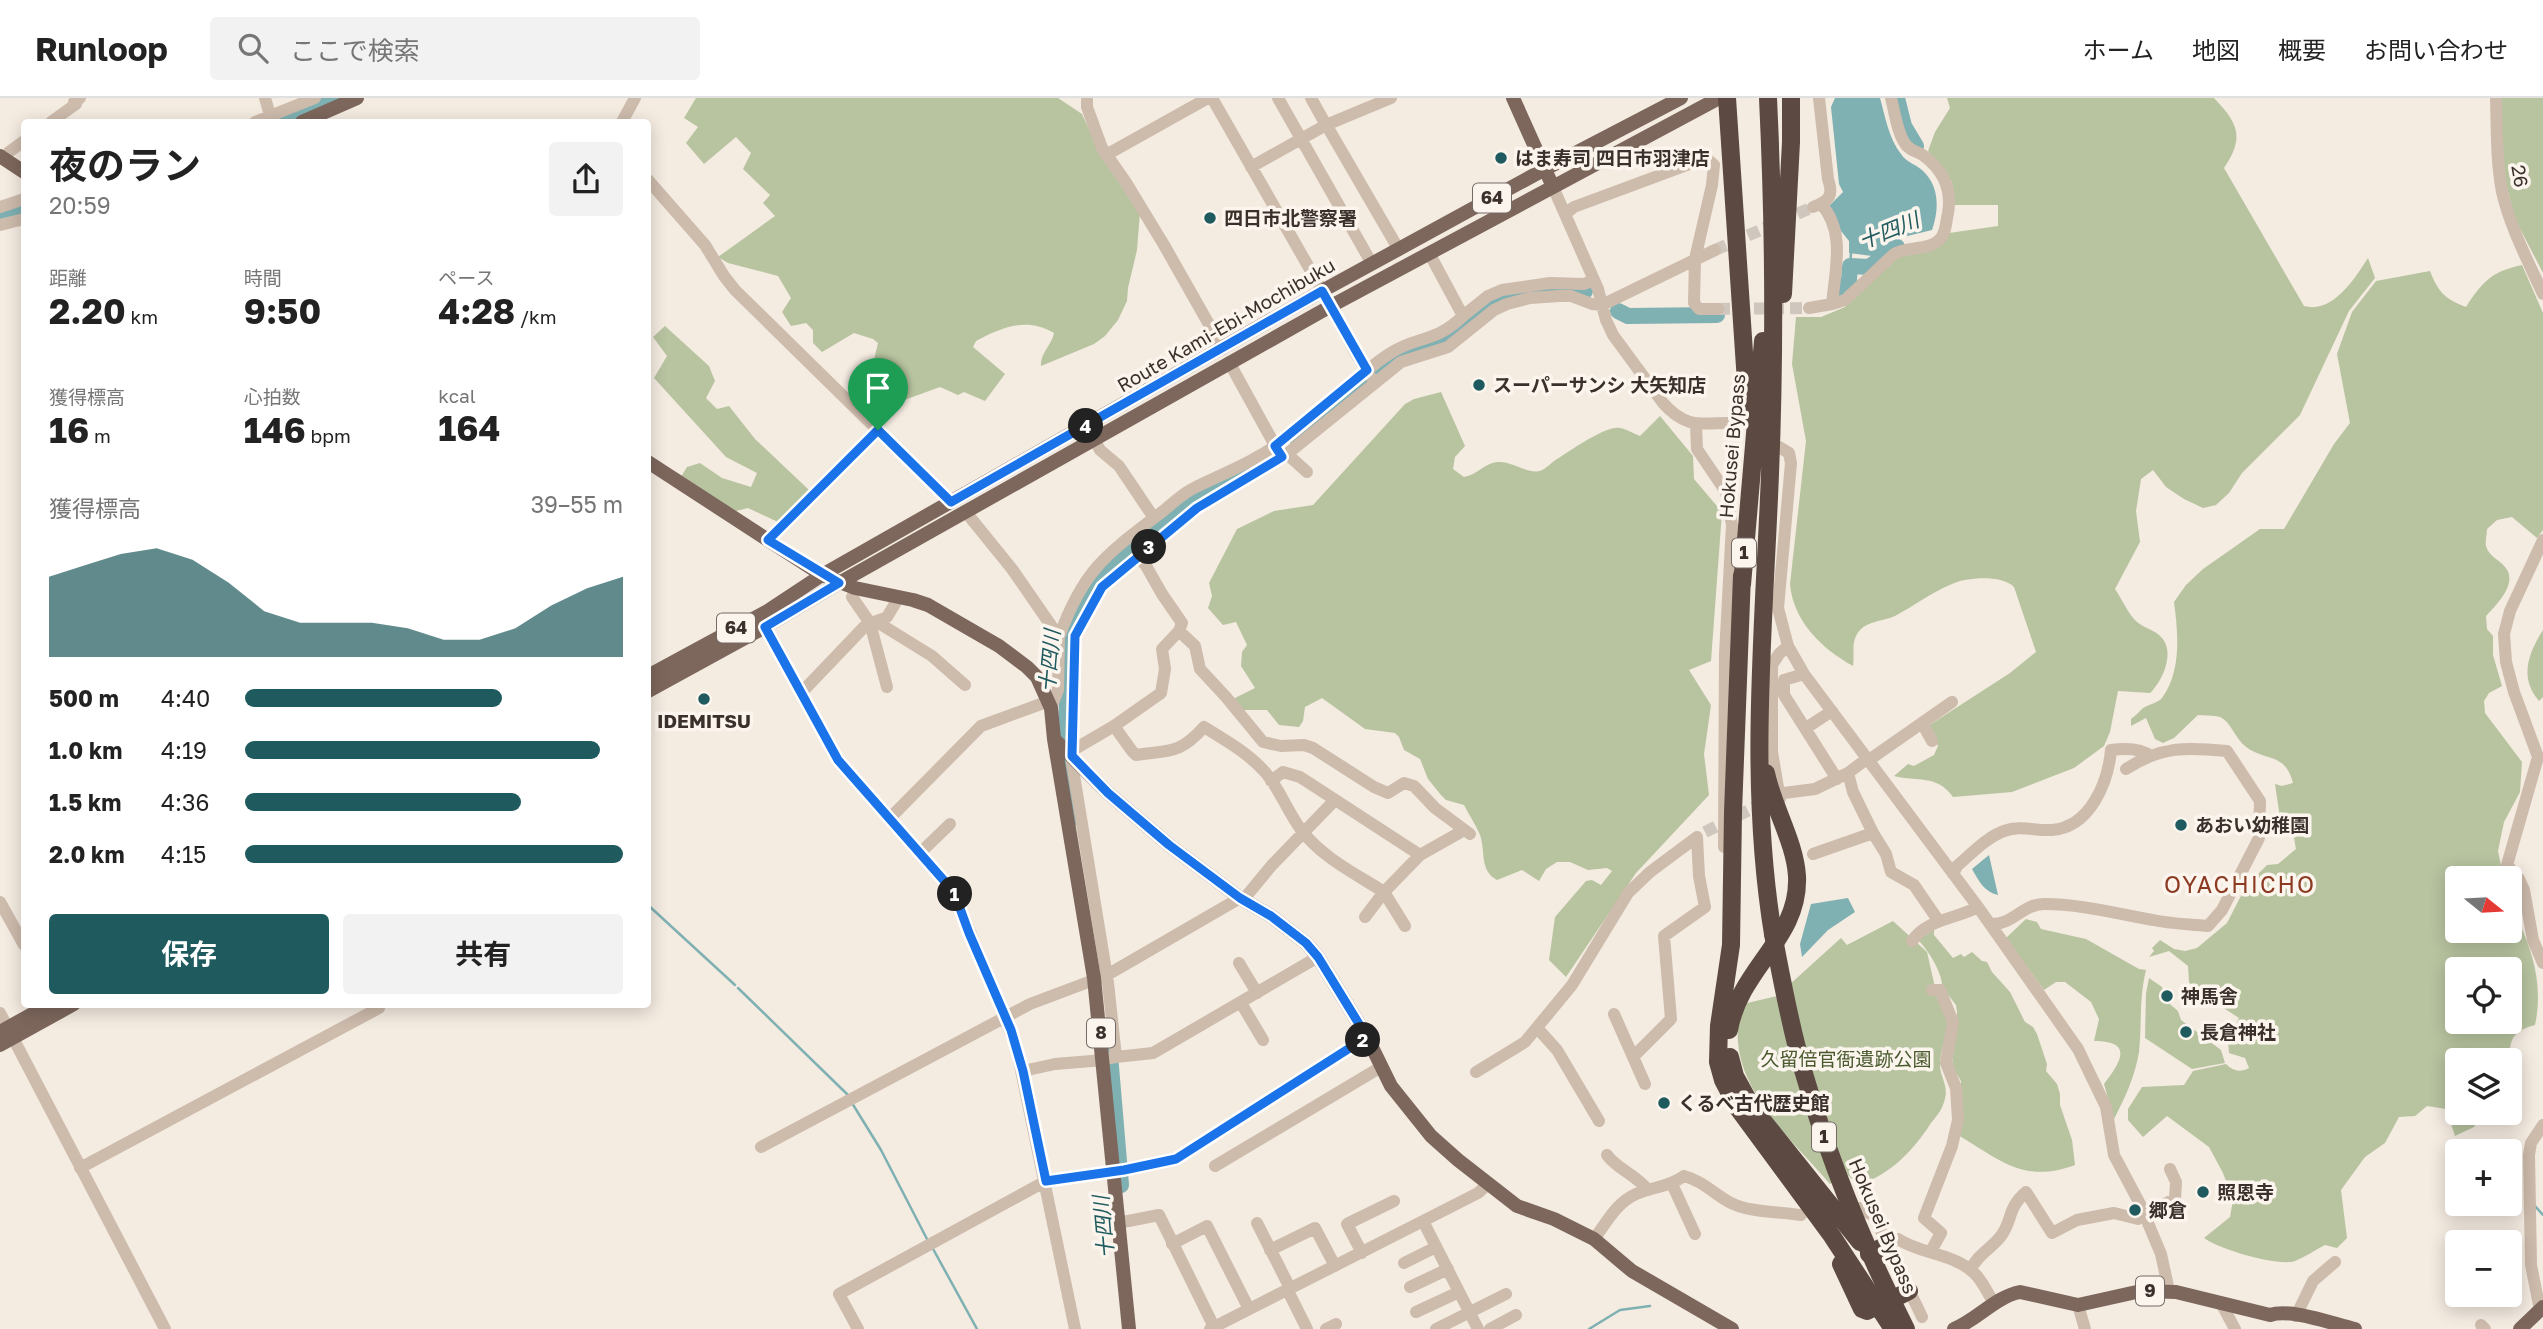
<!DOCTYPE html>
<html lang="ja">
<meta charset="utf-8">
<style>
:root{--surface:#fff;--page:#f2f2f2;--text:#222;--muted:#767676;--line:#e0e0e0;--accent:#1f5a5e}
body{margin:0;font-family:"Golos Text","Noto Sans JP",sans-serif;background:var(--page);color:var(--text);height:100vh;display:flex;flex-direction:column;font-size:26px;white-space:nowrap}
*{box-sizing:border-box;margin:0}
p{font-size:23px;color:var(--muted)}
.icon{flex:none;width:38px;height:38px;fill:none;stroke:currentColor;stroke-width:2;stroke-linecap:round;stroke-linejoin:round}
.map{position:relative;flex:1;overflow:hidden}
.details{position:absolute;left:21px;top:21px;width:630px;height:889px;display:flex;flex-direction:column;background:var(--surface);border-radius:7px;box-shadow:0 4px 18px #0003}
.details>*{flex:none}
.needle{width:46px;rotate:108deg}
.buttons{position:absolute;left:2445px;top:768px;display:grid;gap:14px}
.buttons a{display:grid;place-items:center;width:77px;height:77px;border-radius:7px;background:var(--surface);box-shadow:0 4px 18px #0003;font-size:35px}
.pin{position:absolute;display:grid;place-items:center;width:60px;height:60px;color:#fff;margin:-72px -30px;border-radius:50% 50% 50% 0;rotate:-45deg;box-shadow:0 0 7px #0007}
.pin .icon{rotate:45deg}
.km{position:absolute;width:35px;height:35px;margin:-18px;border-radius:50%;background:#222;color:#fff;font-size:19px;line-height:35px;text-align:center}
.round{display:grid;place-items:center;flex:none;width:74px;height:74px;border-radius:7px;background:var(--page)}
.overview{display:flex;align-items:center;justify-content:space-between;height:119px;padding:0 28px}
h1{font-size:38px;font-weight:700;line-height:52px}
.stats{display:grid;grid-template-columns:repeat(3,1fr);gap:10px;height:119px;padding:7px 28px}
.stats div{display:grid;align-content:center}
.stats b{font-size:35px;font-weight:700}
.stats small{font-size:19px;font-weight:400}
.stats p{font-size:19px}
.chart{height:196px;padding:14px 28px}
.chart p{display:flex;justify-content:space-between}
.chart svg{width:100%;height:126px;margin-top:7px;fill:var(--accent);opacity:.7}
.action{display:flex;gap:14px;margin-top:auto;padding:14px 28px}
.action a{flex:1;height:80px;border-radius:7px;background:var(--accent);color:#fff;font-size:28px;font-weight:700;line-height:80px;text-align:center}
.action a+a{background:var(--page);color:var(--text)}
ul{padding:0 28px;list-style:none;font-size:23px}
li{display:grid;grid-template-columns:112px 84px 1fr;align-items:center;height:52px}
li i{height:18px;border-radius:9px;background:var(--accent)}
header{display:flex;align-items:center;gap:42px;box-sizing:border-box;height:98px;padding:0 35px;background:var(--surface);border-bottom:2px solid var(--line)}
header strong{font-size:33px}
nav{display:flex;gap:38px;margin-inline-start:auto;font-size:24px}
.search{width:490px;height:63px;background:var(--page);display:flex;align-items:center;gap:18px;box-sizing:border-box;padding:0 24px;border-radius:7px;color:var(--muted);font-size:26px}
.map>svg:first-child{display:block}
</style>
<header>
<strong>Runloop</strong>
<div class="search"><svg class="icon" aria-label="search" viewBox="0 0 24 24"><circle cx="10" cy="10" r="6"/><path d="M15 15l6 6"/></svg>ここで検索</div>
<nav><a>ホーム</a><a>地図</a><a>概要</a><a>お問い合わせ</a></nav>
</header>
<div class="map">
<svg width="2543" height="1231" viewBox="0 0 2543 1231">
<rect width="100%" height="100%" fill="#f4ebe1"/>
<path fill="#b8c4a0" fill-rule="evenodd" d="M696,0H1058L1082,16L1100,55L1140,114L1137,152L1128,190L1127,203L1118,222L1105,238L1094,246L1041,268C1040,255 1052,247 1054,235C1027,219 1002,229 976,243L973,249L1005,276L985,303L964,294L958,297L940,289L896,305L886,317L869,304L887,280L873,266L878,245L873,241L854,235L822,254L813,245V232L806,225L791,228L782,214L791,200L778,178L728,165L718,159L775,118L763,105L770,97L743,71L751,55L736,39L704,66L686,45L698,29L684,20Z
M1947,0H2214C2238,25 2245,39 2224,70L2304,208C2333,216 2355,180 2368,160L2375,180L2349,213L2300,317L2242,375L2229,395L2216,407L2203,410L2184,401L2166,389L2153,372L2141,381L2136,413L2140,444L2115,491C2122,501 2128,516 2137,524C2144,530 2155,532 2161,539C2176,554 2162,584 2150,595L2118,593L2110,634L2104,648L2074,670L2012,694L1953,699C1937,676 1917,684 1894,678L1908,666L1914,668L1934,657L1938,648L1928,628L2010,575L2036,554L2014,489C2002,477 1968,479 1952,486C1932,494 1914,508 1895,518C1884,523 1868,523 1860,532C1850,544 1855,554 1853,568C1822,551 1793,523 1790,486L1806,343L1792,266L1796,219H1821L1845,209L1858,192L1893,162L1949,135L1998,128V107H1955L1952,84L1928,53L1935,34L1950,10Z
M2502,0H2543V175L2515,121L2502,70Z
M2522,167L2543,215V432L2537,440L2512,419L2497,422L2487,431C2487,436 2485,443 2486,448C2489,459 2499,461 2505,469C2519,485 2496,507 2486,518L2487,531L2493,538V557L2502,588L2489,595L2484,603L2485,615L2522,664L2520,694L2504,724L2498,753L2501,768L2498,778L2457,780V833H2510V818L2518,822C2534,856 2543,890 2535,927C2494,937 2516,967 2516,994L2510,998V962H2457V1015H2483L2474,1029L2455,1038L2446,1011L2427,1008L2415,1018L2399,1019L2385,1045L2365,1059L2341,1092L2347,1140L2337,1150L2325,1147C2315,1152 2305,1159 2295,1163C2279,1169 2218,1151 2204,1140L2230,1119L2233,1102L2223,1075L2209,1049L2167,1018L2143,1039L2128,1022V1011L2142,989L2184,987L2193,973L2226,966C2233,973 2240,975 2249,970L2245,960L2229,955L2228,942L2239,920L2193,890L2189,884L2188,868L2169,853L2149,859L2154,853L2152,850L2160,842L2174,851L2185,853L2197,850L2227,825L2245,790L2254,780L2267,767L2278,766L2296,751L2294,740L2280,720L2275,686L2282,688L2293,685C2285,653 2264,664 2245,648C2235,640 2231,624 2220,619C2214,617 2204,618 2198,617L2174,640L2163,645L2155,641L2146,620L2131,628V621C2135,618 2139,614 2143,610C2149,606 2158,605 2162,600C2182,573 2178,534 2174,504L2186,487L2203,471L2260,431H2284L2334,346L2350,325L2337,256L2352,214L2376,183L2430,173C2438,194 2445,201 2466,209C2483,183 2491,174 2522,167ZM2457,872H2510V924H2457Z
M665,228L709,268L715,283L706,300L717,311L729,308L755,341L809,392L778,424L748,410L736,413L679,382L687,369L700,365L722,380L751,389L757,375L726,359L654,280L667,258L653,239Z
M1441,294L1465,348L1455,359L1453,371L1464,379C1477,377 1484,365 1498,364C1512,363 1527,376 1540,373C1546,371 1552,364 1557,361C1570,353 1606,327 1620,330C1627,331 1634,336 1640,338L1660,318L1693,358L1694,381L1722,414L1711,563L1689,572L1711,607L1704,656L1709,697L1636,775L1566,879L1549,862L1555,819L1586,783L1592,782L1601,787L1612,773L1607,770L1588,772L1570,764H1557L1546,771L1539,783L1522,772L1497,782C1479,772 1486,754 1480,737C1476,727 1469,717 1464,707L1446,702L1441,697L1428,681L1420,661L1404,652L1399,639L1395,635L1365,631L1322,600L1305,609L1303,623L1299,629L1279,627L1267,612H1241L1231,602L1255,590L1241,568L1242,554L1247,547L1236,524L1223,527L1208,510L1212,498L1209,485L1237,431L1274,413L1313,407L1405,306L1414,301Z
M2543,532V599L2539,603C2519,580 2528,556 2543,532Z
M2026,821L2037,824L2041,831L2086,841L2139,871L2146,872C2139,900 2142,926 2139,954C2135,978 2125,1000 2114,1021L2104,986C2120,965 2135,943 2094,943L2099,921L2091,904L2065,884H2056L2044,892L2006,840Z
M1893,823L1927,854L1936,894L1950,923C1947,936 1941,951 1940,965C1939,980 1951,987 1943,1007C1941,1013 1935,1020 1931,1025C1913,1053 1890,1077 1858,1087L1847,1076L1830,1086C1787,1036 1718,978 1743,906L1777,898L1841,840L1847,847Z
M1934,830V837L1953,860L1961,856L1964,859L1972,854L1982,863L1987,864L1992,874L2010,894L2025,924L2033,929L2037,936L2047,966L2046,973L2057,986L2060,996V1007L2072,1042L2075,1067C2024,1086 2000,1062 1958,1037L1961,983L1952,968L1957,914L1956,907L1942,889C1943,875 1927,850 1916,840Z
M2149,880L2162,889L2165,902L2178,913L2181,922L2221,952L2225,965L2192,971L2145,940L2146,895Z"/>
<path fill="#7fb0b2" d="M1835,0H1880C1885,18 1889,41 1901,56C1906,64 1915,66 1922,72C1940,88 1939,112 1932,132L1899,140L1872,158L1849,155V143L1841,133L1829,108L1843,94L1839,86L1831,9Z
M1989,757L1998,797C1984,794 1979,783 1972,771Z
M1848,800L1855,814L1828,832L1802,859L1800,846L1811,806Z"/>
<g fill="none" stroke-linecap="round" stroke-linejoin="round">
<path stroke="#7fb0b2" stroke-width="2.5" d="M1850,168L1851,155
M648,807L735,887
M738,890L848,997
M852,1005L881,1052L928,1143
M2535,1108L2543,1117
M932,1149L977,1231
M1589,1231L1620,1212L1650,1208"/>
<path stroke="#7fb0b2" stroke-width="16" d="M1897,0L1904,28L1916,48
M275,24L333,0
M0,121L24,112
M1837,202L1849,182L1850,168L1869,169L1897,149
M1618,213L1628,218L1717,217
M1296,340L1392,261L1447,242L1489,206L1529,193L1558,191L1585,193
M1075,719L1065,648L1070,534L1098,480L1120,460L1184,408L1266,360
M1109,945L1121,1087"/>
<path stroke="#cfc6bd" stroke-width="12" stroke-dasharray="12 6" stroke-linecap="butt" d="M1715,152L1813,109
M1718,211L1809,210
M1705,734L1765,704"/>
<path stroke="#cdbbac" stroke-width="12" d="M265,0L272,24
M1212,0L1331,208L1355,254L1370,278
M1278,0L1372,166
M1311,0L1326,27
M2496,0C2497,31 2496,62 2502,94C2510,129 2528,163 2543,196
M1087,2V9L1102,50L1127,86L1164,147L1223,251
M51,24L76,6L74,4L80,0
M255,24L315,0
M622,24L635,0
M1327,28L1399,152
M1106,57L1208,0
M5,61L9,54L24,43
M1251,69L1326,27L1391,0
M648,82L705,147L724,178L735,192L951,404
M1553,89L1598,191L1606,222L1613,237L1663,305C1688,333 1703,324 1736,325
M1821,106C1846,133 1835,173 1832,206L1845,202L1894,156C1907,148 1930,153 1940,141C1946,135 1946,124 1948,115C1952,92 1944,73 1924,58C1918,53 1912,54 1906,47C1897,35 1895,15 1891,0
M0,109L24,101
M1813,109C1829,103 1834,98 1828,81L1819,0
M1565,116L1574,109L1706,60L1714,67L1712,87L1695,161L1694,205L1699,211H1718
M0,127L24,121
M1429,155L1463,218L1488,198L1502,192L1550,185L1584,186L1594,182
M1809,210L1832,206
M1229,264L1278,353
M1696,327L1697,351L1726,394L1732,427L1725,556L1724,749
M1094,341L1100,352L1119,368L1154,420
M1779,349L1789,355L1791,365L1778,510L1788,548L1804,576L1978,809L2078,951L2106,1009L2114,1057L2140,1106L2161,1156L2169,1193
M1287,356L1307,374
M965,413L1012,471L1059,539L1058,592L1051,610
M768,442L878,332
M2543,442L2510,513L2504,536L2506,564L2514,594L2538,659L2507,767L2519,781L2524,792L2533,842L2543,865
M1136,459L1145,466L1162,496L1182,525L1179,533L1195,548L1200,571L1226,599L1263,644L1281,648L1304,647L1313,650L1374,689L1388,695L1404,685L1414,688L1435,710L1470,736
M852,499L870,525L887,589
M877,524L932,558L965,587
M765,529L838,662L954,794L1016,948L1075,1231
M1059,539C1083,473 1104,458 1158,417C1169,409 1179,398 1192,391C1222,376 1254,364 1281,344C1319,317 1350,282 1389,256C1415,238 1436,245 1463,218
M1804,576L1784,582V597L1837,681
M801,595L866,527L887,519L899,499
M1922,625L1932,643
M1114,628L1161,595L1165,571L1162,551L1179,533
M1806,630L1832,613
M1073,652L1114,628L1132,653L1136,657C1170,652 1180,656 1204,629C1225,642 1248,655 1265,674C1280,691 1288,715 1302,733C1323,760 1356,776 1384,794L1420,757L1300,679L1283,674L1271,683
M1869,662L1952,604
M1784,695L1815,691L1848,675L1868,660
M1780,701L1772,654V567L1779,556L1788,548
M890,720L981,628L1049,603
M1873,735L1886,756L1891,774L1914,787L1938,822
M920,755L950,726
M1813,756L1873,735L1853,694L1848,675
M1420,757L1459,735L1460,730
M1953,776L1957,768C1971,756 1987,739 2004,733C2020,727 2036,733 2052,732C2090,729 2108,685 2111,652C2125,650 2140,650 2151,658
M1243,802L1272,767L1335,702
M0,804L24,847
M1365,819L1384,794L1405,828
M1990,826C2012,828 2022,806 2044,806C2081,806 2118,816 2153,822C2171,826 2190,826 2208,828L2222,812L2259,740L2260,703L2227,653C2187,649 2161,648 2126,671
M1912,843C1927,821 1956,821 1978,809
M1239,865L1257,895
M1241,905L1263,942
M0,915L165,1231
M1614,916L1645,986
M1538,931L1557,952L1599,1023
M1116,959L1153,955L1318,859
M1104,961L1116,959L1108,885L1072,665L1075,538L1102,489L1197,410L1287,356L1401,264L1448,249L1494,212L1507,206L1530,200L1559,198H1571L1592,206L1602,207L1715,152
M1023,973L1055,966L1104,962
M1476,974L1525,944L1572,887L1628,795L1650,774L1697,739L1699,778L1705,809L1664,838L1671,921L1633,959
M761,1049L1030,906L1107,877L1240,800
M1607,1057C1617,1071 1635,1076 1648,1092
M1215,1068L1381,969
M80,1070L379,910
M1672,1086L1695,1136
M1845,1110H1860L1874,1118L1922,1219
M1423,1123L1478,1231
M1118,1125L1159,1117L1215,1231
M1257,1125L1290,1190
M1594,1141C1607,1124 1616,1105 1636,1096C1652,1089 1669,1089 1684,1078C1703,1083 1714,1096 1731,1105C1748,1114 1781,1114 1801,1117
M1172,1146L1207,1128L1249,1211
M1888,1146L1898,1141C1920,1156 1952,1155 1973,1174C1983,1182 1987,1196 1995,1206
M1270,1152L1315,1130L1335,1168
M1931,1153L1941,1135L1924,1120L1952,1048L1958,1022L1956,990L1946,965L1953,924L1940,892H1932
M1362,1155L1347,1126L1394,1103
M1404,1165L1436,1149
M1971,1171C1978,1156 1991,1151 2001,1138C2013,1122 2007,1110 2026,1094L2052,1135L2077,1122L2114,1115L2138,1121L2143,1116L2175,1101L2176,1084L2170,1071
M1410,1189L1448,1171
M1287,1191L1307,1231
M2221,1205L2235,1231
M2078,1207L2085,1231
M2540,1212L2531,1167L2529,1057L2531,1045L2543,1027
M1416,1214L1459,1194
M2296,1218L2313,1183L2335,1164
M2481,1227L2485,1231
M858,1231L839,1196L1046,1083L1125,1072L1176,1061L1367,939
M1210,1231L1423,1123L1478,1095L1487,1087
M1326,1231L1336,1226
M1436,1231L1506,1196
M1490,1231L1516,1217"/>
<path stroke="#7d675c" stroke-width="14" d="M1513,0L1553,89
M302,24L357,0
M0,58L24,74
M648,364L822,477L855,490L913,502L928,507L999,548L1027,569L1037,579L1051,610L1054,641L1094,880L1129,1231
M648,578L766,514L822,477L1322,193L1545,71L1681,0
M648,593L765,529L839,485L1331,208L1719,0
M1054,641L1108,695L1169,747L1240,800L1271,818L1306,845L1318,859L1367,939L1391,988L1431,1038L1458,1062L1517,1108L1554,1121L1594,1141L1632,1173L1732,1231
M0,934L50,906
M0,947L74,906
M1954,1231C1977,1222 1995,1199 2020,1194L2078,1207L2141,1193L2176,1194L2270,1217C2291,1210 2333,1226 2355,1231
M2520,1231L2543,1209"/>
<path stroke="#5c4a42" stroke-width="18" d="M1727,0L1748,314
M1768,0C1774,125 1775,251 1770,376C1764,530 1748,683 1773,836
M1783,196L1791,44V0
M1742,477L1733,714L1731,847L1719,928L1718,964L1723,982L1737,1009L1832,1138L1893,1231
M1742,487L1763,243
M1729,932C1740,869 1800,841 1797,778C1795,744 1773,709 1766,675
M1730,959L1735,978L1752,1009L1860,1144
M1869,1156L1888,1146
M1841,1166L1862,1211L1867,1213L1879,1207
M1893,1201L1909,1193"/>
<path stroke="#5c4a42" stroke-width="18" d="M1773,836C1782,882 1790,928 1803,972C1829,1062 1864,1148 1906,1231"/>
</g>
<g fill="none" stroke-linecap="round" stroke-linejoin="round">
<defs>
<path id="route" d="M1322,193L1367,272L1275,348L1282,359L1197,410L1102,489L1075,538L1072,658L1108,695L1169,747L1240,800L1271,818L1306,845L1318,859L1367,939L1176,1061L1124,1072L1046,1083L1023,973L1011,932L969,835L954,794L838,662L765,529L839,485L768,442L878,332L951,404Z"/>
</defs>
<use href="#route" stroke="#fff" stroke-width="14"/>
<use href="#route" stroke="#1a73e8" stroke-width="9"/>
</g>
<g fill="#1f5a5e" stroke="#fbf5ee" stroke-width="2.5">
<circle cx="1501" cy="60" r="7"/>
<circle cx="1210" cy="120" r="7"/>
<circle cx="1479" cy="287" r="7"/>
<circle cx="704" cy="601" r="7"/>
<circle cx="2181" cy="727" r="7"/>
<circle cx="2167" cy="898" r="7"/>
<circle cx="2186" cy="934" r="7"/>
<circle cx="1664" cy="1005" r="7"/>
<circle cx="2203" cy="1094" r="7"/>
<circle cx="2135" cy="1112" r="7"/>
</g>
<g text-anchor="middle" stroke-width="7" stroke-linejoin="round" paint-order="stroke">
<g fill="#fbf5ee" stroke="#756b66" stroke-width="2">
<rect x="1473" y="85.5" width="38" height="29" rx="5"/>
<rect x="1732" y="440.5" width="24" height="29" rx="5"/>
<rect x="717" y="515.5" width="38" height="29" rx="5"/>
<rect x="1087" y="920.5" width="28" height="29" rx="5"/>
<rect x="1812" y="1024.5" width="24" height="29" rx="5"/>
<rect x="2136" y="1178.5" width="28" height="29" rx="5"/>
</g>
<g font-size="18" font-weight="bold" fill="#3b302b">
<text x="1492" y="106">64</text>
<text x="1744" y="461">1</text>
<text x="736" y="536">64</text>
<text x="1101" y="941">8</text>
<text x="1824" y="1045">1</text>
<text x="2150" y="1199">9</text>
</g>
<g font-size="19" font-weight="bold" fill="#3b302b" stroke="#fbf5ee" text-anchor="start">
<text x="1515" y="67">はま寿司 四日市羽津店</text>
<text x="1224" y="127">四日市北警察署</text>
<text x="1493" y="294">スーパーサンシ 大矢知店</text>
<text x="704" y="630" text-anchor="middle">IDEMITSU</text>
<text x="2195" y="734">あおい幼稚園</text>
<text x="2181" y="905">神馬舎</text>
<text x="2200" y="941">長倉神社</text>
<text x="1678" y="1012">くるべ古代歴史館</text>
<text x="2217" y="1101">照恩寺</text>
<text x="2149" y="1119">郷倉</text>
</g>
<g font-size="19" fill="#3b302b" stroke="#fbf5ee">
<text transform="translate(2520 78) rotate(80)" y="7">26</text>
<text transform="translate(1226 227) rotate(-30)" y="7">Route Kami-Ebi-Mochibuku</text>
<text transform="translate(1732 348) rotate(-85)" y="7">Hokusei Bypass</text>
<text transform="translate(1883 1128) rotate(67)" y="7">Hokusei Bypass</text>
</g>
<g font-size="19" fill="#4a5a2e" stroke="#fbf5ee">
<text x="1846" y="968">久留倍官衙遺跡公園</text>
</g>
<g font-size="21" font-style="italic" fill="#1f5a5e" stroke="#fbf5ee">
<text transform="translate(1889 133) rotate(-22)" y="7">十四川</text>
<text transform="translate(1050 563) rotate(-85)" y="7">十四川</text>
<text transform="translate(1104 1129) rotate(-95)" y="7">十四川</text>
</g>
<g font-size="23" letter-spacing="2" fill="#8c3b22" stroke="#fbf5ee">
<text x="2240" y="795">OYACHICHO</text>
</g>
</g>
</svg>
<div class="buttons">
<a><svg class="needle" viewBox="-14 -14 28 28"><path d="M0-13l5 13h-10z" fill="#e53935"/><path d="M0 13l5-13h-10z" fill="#767676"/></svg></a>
<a><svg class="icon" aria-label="locate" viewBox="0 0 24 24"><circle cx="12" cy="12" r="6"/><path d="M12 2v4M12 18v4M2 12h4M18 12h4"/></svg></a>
<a><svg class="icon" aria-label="layers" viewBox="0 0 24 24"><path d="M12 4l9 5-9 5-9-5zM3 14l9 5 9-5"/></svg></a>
<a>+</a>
<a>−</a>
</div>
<div class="pin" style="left:878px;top:332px;background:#1e9e55"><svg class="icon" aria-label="arrive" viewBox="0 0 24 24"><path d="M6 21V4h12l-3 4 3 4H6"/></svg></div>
<b class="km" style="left:955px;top:796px">1</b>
<b class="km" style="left:1363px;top:942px">2</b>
<b class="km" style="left:1149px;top:449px">3</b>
<b class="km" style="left:1086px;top:328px">4</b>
<section class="details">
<div class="overview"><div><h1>夜のラン</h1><p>20:59</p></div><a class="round"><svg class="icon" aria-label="share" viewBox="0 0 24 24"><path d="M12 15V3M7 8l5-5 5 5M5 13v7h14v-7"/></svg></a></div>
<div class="stats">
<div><p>距離</p><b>2.20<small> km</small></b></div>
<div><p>時間</p><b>9:50</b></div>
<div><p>ペース</p><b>4:28<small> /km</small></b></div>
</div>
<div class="stats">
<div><p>獲得標高</p><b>16<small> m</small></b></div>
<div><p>心拍数</p><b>146<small> bpm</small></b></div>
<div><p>kcal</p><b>164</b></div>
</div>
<div class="chart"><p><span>獲得標高</span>39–55 m</p>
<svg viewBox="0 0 160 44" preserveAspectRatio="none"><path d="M0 44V16L10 12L20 8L30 6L40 10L50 18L60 28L70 32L80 32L90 32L100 34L110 38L120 38L130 34L140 26L150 20L160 16V44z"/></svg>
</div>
<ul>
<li><b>500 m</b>4:40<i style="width:68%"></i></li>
<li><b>1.0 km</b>4:19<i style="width:94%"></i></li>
<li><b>1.5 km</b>4:36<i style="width:73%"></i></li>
<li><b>2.0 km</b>4:15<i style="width:100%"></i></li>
</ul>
<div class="action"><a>保存</a><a>共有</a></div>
</section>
</div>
